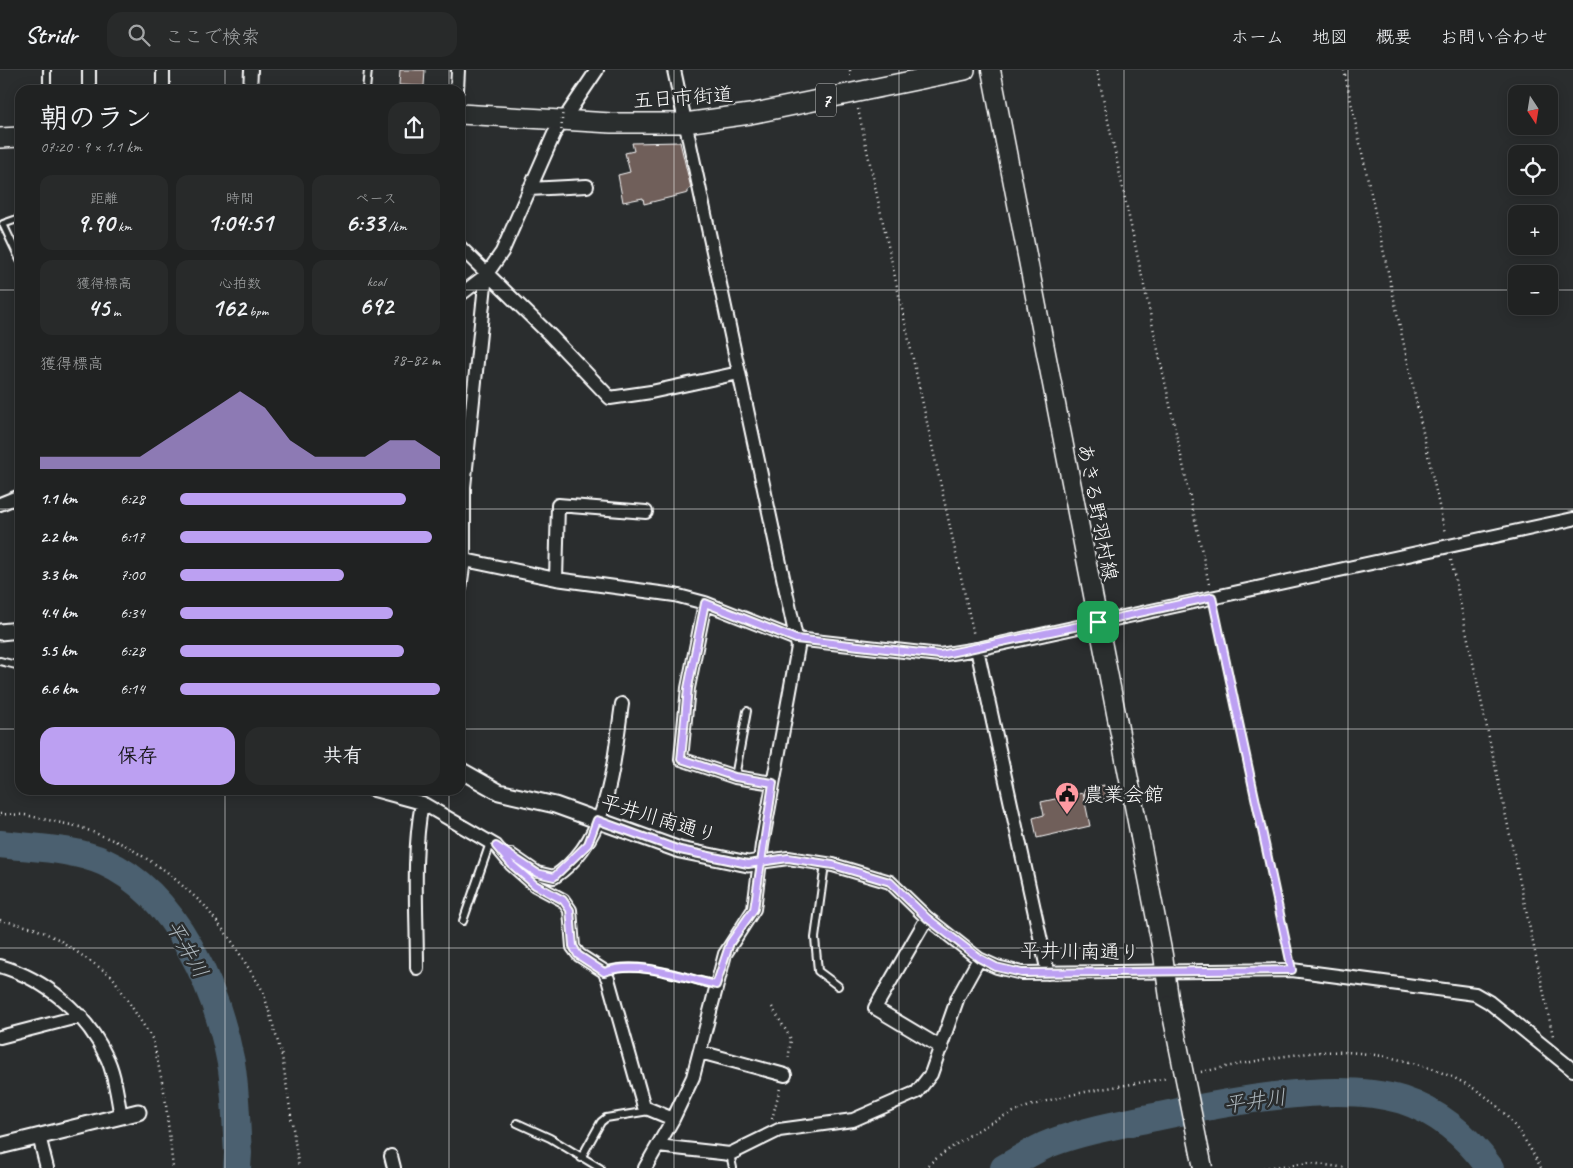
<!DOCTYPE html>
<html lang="ja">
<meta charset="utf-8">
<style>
:root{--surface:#202222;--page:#282a2a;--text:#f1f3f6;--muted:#a2a4a5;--line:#3d3f40;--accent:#bca0f2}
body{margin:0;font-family:Caveat,"Klee One",sans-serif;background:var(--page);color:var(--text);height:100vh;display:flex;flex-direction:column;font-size:19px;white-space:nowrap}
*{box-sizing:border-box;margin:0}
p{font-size:16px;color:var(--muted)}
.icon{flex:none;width:28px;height:28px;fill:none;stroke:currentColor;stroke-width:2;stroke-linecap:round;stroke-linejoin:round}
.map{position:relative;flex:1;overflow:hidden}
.side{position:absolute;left:15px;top:15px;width:450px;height:710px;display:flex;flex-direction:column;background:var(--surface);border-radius:15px;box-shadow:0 2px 12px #0003,0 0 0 1px var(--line)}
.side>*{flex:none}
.needle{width:32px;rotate:168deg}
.controls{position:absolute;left:1508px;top:15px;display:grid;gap:10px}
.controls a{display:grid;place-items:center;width:50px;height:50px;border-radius:10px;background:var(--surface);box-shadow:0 2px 12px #0003,0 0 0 1px var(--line);font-size:25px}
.pin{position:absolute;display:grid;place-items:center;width:42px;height:42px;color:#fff;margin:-21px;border-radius:10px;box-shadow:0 2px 8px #0006}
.round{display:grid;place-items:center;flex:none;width:52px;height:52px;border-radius:15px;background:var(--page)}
.headline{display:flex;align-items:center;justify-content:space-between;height:85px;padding:0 25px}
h1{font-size:28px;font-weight:600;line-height:38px}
.stats{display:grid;grid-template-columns:repeat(3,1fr);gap:8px;height:85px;padding:5px 25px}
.stats div{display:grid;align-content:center;border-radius:12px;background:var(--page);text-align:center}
.stats b{font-size:25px;font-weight:600}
.stats small{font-size:14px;font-weight:400}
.stats p{font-size:14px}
.chart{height:140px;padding:10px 25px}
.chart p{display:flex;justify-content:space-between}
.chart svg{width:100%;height:90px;margin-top:5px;fill:var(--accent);opacity:.7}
.button{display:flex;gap:10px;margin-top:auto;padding:10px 25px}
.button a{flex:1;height:58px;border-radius:15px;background:var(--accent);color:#111;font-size:20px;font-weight:600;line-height:58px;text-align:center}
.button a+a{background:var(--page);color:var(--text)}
ul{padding:0 25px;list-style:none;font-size:16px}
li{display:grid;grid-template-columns:80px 60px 1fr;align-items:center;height:38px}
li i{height:12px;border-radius:6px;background:var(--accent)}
header{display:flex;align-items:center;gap:30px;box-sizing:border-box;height:70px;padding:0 25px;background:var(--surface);border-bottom:1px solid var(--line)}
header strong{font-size:24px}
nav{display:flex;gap:28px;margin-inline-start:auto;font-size:18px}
.search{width:350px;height:45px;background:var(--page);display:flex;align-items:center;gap:12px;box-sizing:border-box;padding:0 18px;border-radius:15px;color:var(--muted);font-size:19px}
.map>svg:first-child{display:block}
</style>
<header>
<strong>Stridr</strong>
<div class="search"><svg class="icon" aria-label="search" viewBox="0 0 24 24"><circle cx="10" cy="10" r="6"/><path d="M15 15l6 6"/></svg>ここで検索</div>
<nav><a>ホーム</a><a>地図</a><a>概要</a><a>お問い合わせ</a></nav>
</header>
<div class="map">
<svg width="1573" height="1098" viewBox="0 0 1573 1098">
<rect width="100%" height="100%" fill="#2a2d2e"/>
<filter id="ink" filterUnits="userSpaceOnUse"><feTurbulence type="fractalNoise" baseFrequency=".02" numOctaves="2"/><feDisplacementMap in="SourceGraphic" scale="10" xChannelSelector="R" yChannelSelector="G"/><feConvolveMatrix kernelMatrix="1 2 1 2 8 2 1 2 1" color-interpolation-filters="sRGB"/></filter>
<g filter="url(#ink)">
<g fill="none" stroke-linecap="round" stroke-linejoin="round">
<path stroke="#4c616f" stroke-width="28" d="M0,774C33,778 73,778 104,792C177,824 217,920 231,993C236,1022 236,1054 238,1083L237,1098
M1004,1098C1019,1090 1035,1079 1051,1073C1083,1061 1117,1055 1150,1048C1218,1034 1335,1009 1402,1030C1439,1042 1468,1067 1490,1098"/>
</g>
<path fill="#705e5a" stroke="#fff" d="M400,0H425L424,16L399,15Z
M680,72L691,118L688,120V123L644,134L643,128L623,132L618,105L630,102L625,83L634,81L632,73Z
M1104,715L1107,728L1086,733L1084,720Z
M1083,723L1090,756L1037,768L1033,748L1044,745L1041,732Z"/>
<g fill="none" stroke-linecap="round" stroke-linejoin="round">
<defs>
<path id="service" d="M47,0V20
M366,20L368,0
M20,148L3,154L20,190
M0,591L20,596
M735,707L747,641
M825,794L815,868L818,901L838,916
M463,851L490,773
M604,901C639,890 681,907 716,915
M517,1053L550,1068L600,1098
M730,1084L733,1098
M581,1088L601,1052L606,1048L649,1041"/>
<path id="minor" d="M89,0V20
M163,0V20
M250,20L251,0
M457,20L458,0
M529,119L587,116
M460,177L551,266L610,328L651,322L739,303
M460,225L486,205L502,182L554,64L597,0
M0,434L20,426
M460,489L556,509L675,525L705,533L796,569L940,585L977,579L1573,449
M556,509L558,435L646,442
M460,518L464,490V417L486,205
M705,533L688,618L681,689L735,707L773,713
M977,579L1048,903
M374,720L422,733L496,776L511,794L535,815L563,830L570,840L573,877L579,885L604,901L608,909L644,1037L673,1049
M511,785L537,803L554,807C610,770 613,694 622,634
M760,792L788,788L833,795L890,812L927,848L979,889L997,897L1022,903L1292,900L1475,924L1489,932L1573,1000
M927,848L875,938L942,978
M0,896C45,909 86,943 106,986C115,1003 117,1027 121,1046
M417,898C417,844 412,786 422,733
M0,967L81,946
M700,982L785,1005
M39,1066L47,1098
M658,1076L730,1084L779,1060L853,1050L917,1022L931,1004L958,927L979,889
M391,1086L394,1098
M645,1098L673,1049L693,1007L725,884L754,839L762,775L798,577L674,0"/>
<path id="tertiary" d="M0,562L20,560
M460,700L499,722L555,735L680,780L748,794L760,792
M0,1076L138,1042"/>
<path id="secondary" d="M991,0L1163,885L1170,935"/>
<path id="primary" d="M460,44L611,53H685L750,44L965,0
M0,68L20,67"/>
</defs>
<use href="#service" stroke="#fff" stroke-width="10"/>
<use href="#minor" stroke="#fff" stroke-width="16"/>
<use href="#tertiary" stroke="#fff" stroke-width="19"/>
<use href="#secondary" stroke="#fff" stroke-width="21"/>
<use href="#primary" stroke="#fff" stroke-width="22"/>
<path stroke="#fff" stroke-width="2.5" stroke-dasharray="1 4" stroke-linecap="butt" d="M850,0L851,7
M1097,0L1209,514
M1344,0L1445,463
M858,39L974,566
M1451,490L1553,966
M1215,539L1289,886
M0,744L25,745L80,757L125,775L166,801L204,835L231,870L263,921L282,986L299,1098
M0,850L34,858L58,869L112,906L153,970L165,1026L173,1098
M772,937L791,969L788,991
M1201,1002C1241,994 1281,985 1321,982C1377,979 1459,998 1499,1038C1515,1054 1531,1078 1541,1098
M772,1049L780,1018
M924,1098C956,1073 993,1047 1033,1035C1077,1021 1123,1016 1168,1008
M1263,1098L1311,1093L1347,1098"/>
<use href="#service" stroke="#2a2d2e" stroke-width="6"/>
<use href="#minor" stroke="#2a2d2e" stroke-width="12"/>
<use href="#tertiary" stroke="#2a2d2e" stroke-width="15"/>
<use href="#secondary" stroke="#2a2d2e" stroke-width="18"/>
<use href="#primary" stroke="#2a2d2e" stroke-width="19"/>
<defs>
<path id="secondary-bridge" d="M1170,935L1203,1098"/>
</defs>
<use href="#secondary-bridge" stroke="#fff" stroke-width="21" stroke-linecap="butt"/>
<path stroke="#fff" stroke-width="2.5" stroke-dasharray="1 4" stroke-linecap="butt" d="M561,65L563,35"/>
<use href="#secondary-bridge" stroke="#2a2d2e" stroke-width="18"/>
</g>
</g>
<g fill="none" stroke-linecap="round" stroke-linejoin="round" filter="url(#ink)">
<defs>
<path id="route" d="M1098,552L940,585L796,569L705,533L688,618L681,689L735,707L773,713L754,839L730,873L716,915C681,907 639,890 604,902L578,885L573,876L570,840L563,830L535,815L511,794L496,776L537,803L554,807L588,774L597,750L680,780L748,794L788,788L833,795L890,812L927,848L979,888L996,897L1022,903L1292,900L1212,527L1098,552"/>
</defs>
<use href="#route" stroke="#fff" stroke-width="10"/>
<use href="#route" stroke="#bca0f2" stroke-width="6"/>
</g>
<path fill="none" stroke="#fff" stroke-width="1" stroke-opacity="0.55" d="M225,0V20M449,0V20M674,0V1098M899,0V1098M1124,0V1098M1348,0V1098M0,220H20M460,220H1516M1549,220H1573M0,439H20M460,439H1573M0,659H20M460,659H1573M225,720V1098M449,720V1098M0,878H1573"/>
<defs>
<symbol id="civic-pin" viewBox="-11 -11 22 30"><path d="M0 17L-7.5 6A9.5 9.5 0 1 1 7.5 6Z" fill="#ff9aa2" stroke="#2a2d2e"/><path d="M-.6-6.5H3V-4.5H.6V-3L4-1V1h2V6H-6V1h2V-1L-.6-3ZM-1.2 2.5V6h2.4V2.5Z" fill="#111"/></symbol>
</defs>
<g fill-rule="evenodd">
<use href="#civic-pin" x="1053" y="710" width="28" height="38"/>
</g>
<g text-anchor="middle" stroke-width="5" stroke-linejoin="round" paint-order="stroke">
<rect fill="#2a2d2e" stroke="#bfc0c0" stroke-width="1" x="816" y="13.5" width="20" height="33" rx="4"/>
<g font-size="19" font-weight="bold" fill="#fff">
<text x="826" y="37">7</text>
</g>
<g font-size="20" fill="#fff" stroke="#2a2d2e">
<text transform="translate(683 27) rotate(-4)" y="7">五日市街道</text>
<text transform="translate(1098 442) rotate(79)" y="7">あきる野羽村線</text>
<text transform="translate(659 748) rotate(17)" y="7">平井川南通り</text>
<text transform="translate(1080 881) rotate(1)" y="7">平井川南通り</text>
</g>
<g font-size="20" fill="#fff" stroke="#2a2d2e" text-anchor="start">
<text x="1084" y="731">農業会館</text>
</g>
<g font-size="21" font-style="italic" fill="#aeb8be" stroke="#2a2d2e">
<text transform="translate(187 879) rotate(60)" y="7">平井川</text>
<text transform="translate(1255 1031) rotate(-8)" y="7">平井川</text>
</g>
</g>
</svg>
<div class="controls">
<a><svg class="needle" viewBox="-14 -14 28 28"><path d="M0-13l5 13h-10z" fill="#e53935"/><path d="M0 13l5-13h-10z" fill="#a2a4a5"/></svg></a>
<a><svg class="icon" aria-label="locate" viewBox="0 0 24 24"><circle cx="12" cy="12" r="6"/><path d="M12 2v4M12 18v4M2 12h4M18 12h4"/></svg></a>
<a>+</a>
<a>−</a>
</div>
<div class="pin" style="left:1098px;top:552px;background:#1e9e55"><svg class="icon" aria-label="arrive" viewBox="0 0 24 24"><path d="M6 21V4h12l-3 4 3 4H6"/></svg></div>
<section class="side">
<div class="headline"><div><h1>朝のラン</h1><p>07:20 · 9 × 1.1 km</p></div><a class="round"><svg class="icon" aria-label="share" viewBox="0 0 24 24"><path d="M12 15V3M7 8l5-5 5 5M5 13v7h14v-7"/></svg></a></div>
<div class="stats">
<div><p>距離</p><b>9.90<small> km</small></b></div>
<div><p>時間</p><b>1:04:51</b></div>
<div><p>ペース</p><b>6:33<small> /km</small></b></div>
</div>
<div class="stats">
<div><p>獲得標高</p><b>45<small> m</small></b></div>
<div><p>心拍数</p><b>162<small> bpm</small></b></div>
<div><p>kcal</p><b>692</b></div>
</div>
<div class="chart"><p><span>獲得標高</span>78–82 m</p>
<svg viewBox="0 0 160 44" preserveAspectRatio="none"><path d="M0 44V38L10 38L20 38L30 38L40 38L50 30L60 22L70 14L80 6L90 14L100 30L110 38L120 38L130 38L140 30L150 30L160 38V44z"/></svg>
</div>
<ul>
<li><b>1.1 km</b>6:28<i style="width:87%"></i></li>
<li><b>2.2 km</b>6:17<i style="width:97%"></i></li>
<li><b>3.3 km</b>7:00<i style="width:63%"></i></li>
<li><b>4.4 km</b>6:34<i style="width:82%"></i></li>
<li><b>5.5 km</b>6:28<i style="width:86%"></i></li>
<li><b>6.6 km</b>6:14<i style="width:100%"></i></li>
</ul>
<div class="button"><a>保存</a><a>共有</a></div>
</section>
</div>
